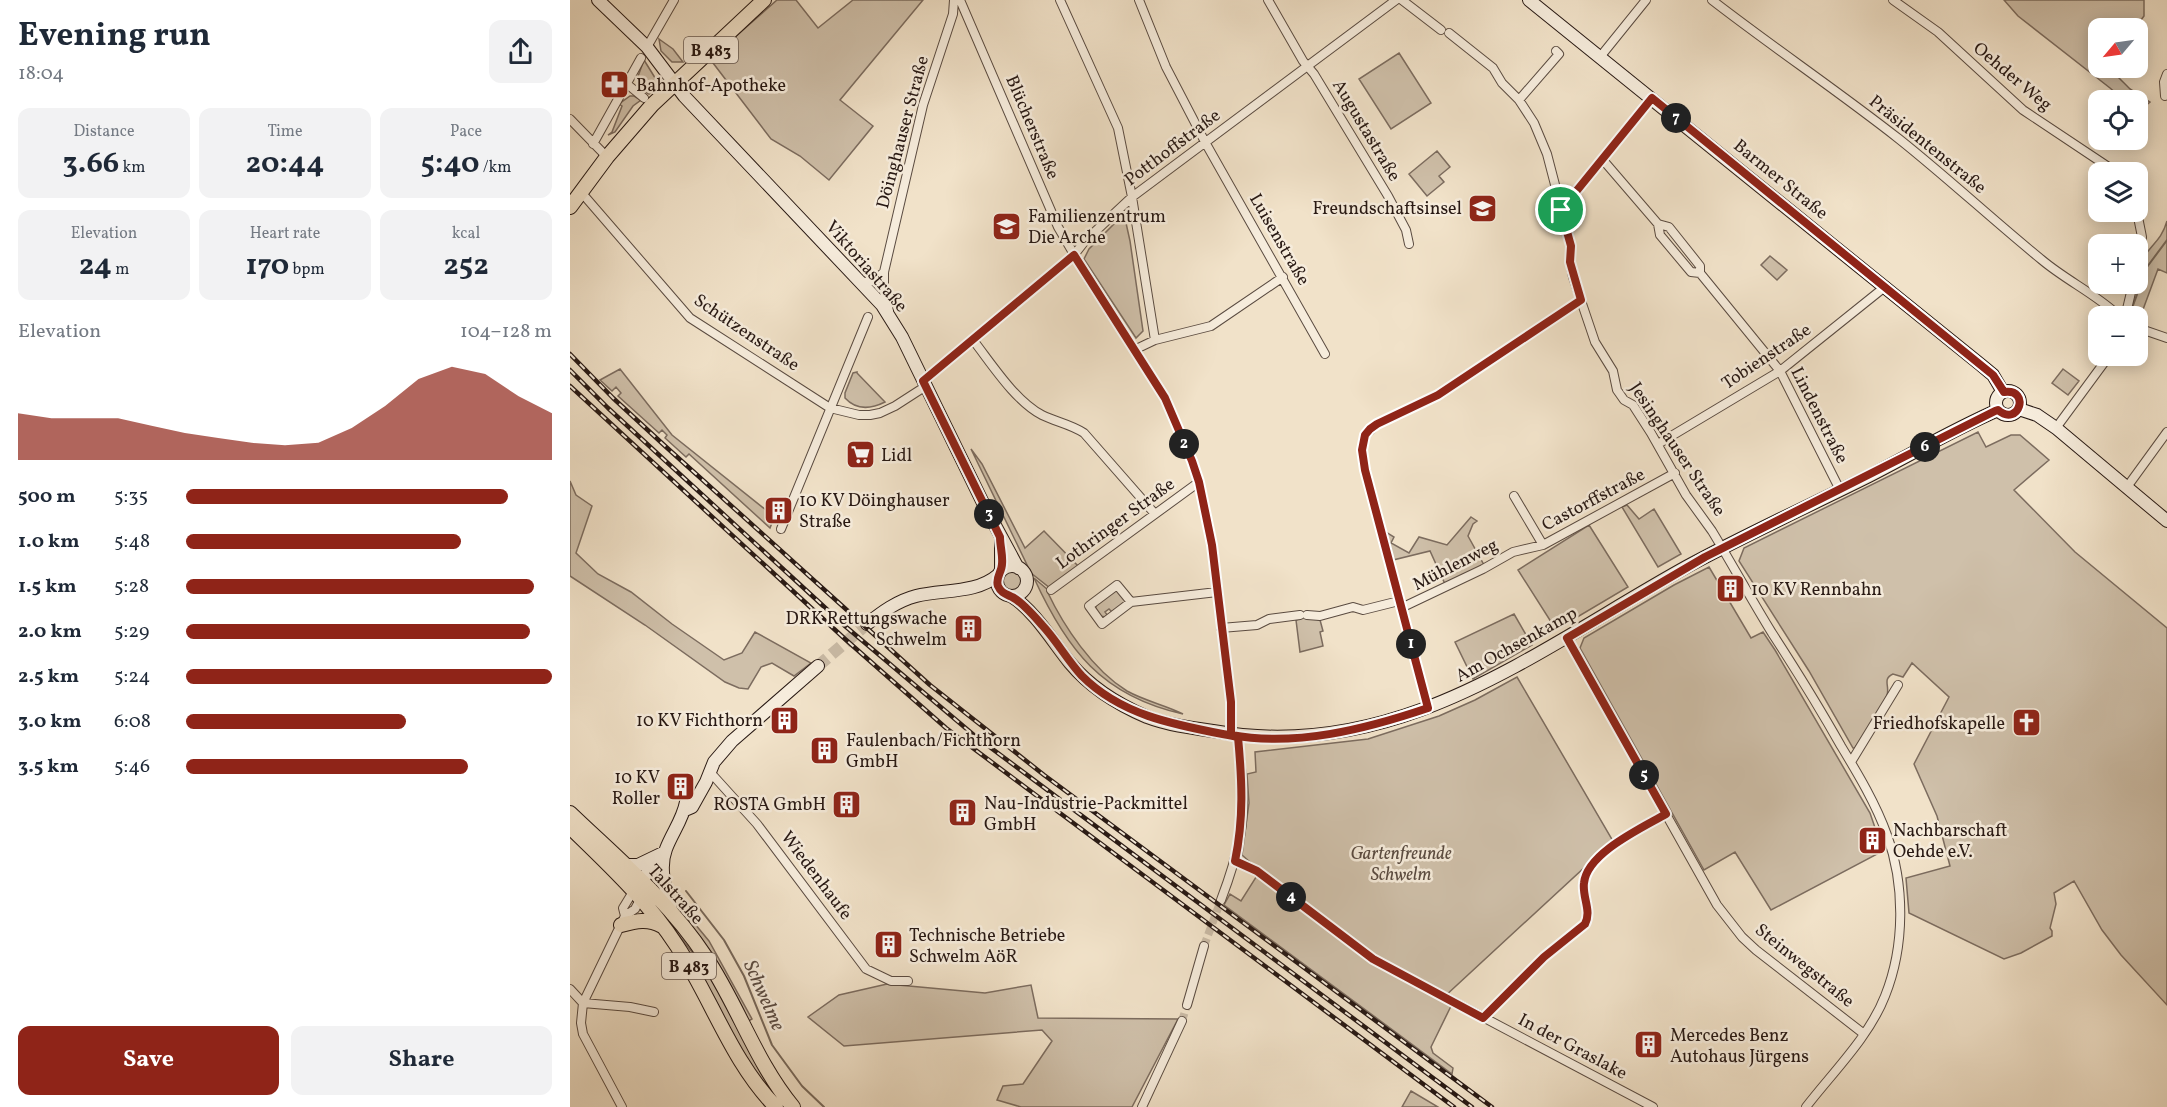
<!DOCTYPE html>
<meta charset="utf-8">
<style>
:root{--surface:#fff;--page:#f2f2f3;--text:#1f2937;--muted:#747a83;--accent:#8f2418}
body{margin:0;font-family:Vollkorn,serif;background:var(--page);color:var(--text);height:100vh;display:flex;flex-direction:column;font-size:22px;white-space:nowrap}
*{box-sizing:border-box;margin:0}
p{font-size:20px;color:var(--muted)}
.icon{flex:none;width:33px;height:33px;fill:none;stroke:currentColor;stroke-width:2;stroke-linecap:round;stroke-linejoin:round}
.map{position:relative;flex:1;overflow:hidden}
.details{display:flex;flex-direction:column;background:var(--surface);width:570px}
.details>*{flex:none}
.needle{width:39px;rotate:241deg}
.buttons{position:absolute;left:1518px;top:18px;display:grid;gap:12px}
.buttons a{display:grid;place-items:center;width:60px;height:60px;border-radius:12px;background:var(--surface);box-shadow:0 3px 15px #0003;font-size:30px}
.pin{position:absolute;display:grid;place-items:center;width:51px;height:51px;color:#fff;margin:-26px;border:3px solid #fff;border-radius:50%;box-shadow:0 2px 6px #0007}
.km{position:absolute;width:30px;height:30px;margin:-15px;border-radius:50%;background:#222;color:#fff;font-size:16px;line-height:30px;text-align:center}
.round{display:grid;place-items:center;flex:none;width:63px;height:63px;border-radius:12px;background:var(--page)}
.head{display:flex;align-items:center;justify-content:space-between;height:102px;padding:0 18px}
h1{font-size:33px;font-weight:700;line-height:45px}
.figures{display:grid;grid-template-columns:repeat(3,1fr);gap:9px;height:102px;padding:6px 18px}
.figures div{display:grid;align-content:center;border-radius:12px;background:var(--page);text-align:center}
.figures b{font-size:30px;font-weight:700}
.figures small{font-size:16px;font-weight:400}
.figures p{font-size:16px}
.chart{height:168px;padding:12px 18px}
.chart p{display:flex;justify-content:space-between}
.chart svg{width:100%;height:108px;margin-top:6px;fill:var(--accent);opacity:.7}
.cta{display:flex;gap:12px;margin-top:auto;padding:12px 18px}
.cta a{flex:1;height:69px;border-radius:12px;background:var(--accent);color:#fff;font-size:24px;font-weight:700;line-height:69px;text-align:center}
.cta a+a{background:var(--page);color:var(--text)}
ul{padding:0 18px;list-style:none;font-size:20px}
li{display:grid;grid-template-columns:96px 72px 1fr;align-items:center;height:45px}
li i{height:15px;border-radius:8px;background:var(--accent)}
main{display:flex;flex:1;min-height:0}
.map>svg:first-child{display:block}
</style>
<main>
<section class="details">
<div class="head"><div><h1>Evening run</h1><p>18:04</p></div><a class="round"><svg class="icon" aria-label="share" viewBox="0 0 24 24"><path d="M12 15V3M7 8l5-5 5 5M5 13v7h14v-7"/></svg></a></div>
<div class="figures">
<div><p>Distance</p><b>3.66<small> km</small></b></div>
<div><p>Time</p><b>20:44</b></div>
<div><p>Pace</p><b>5:40<small> /km</small></b></div>
</div>
<div class="figures">
<div><p>Elevation</p><b>24<small> m</small></b></div>
<div><p>Heart rate</p><b>170<small> bpm</small></b></div>
<div><p>kcal</p><b>252</b></div>
</div>
<div class="chart"><p><span>Elevation</span>104–128 m</p>
<svg viewBox="0 0 160 44" preserveAspectRatio="none"><path d="M0 44V25L10 27L20 27L30 27L40 30L50 33L60 35L70 37L80 38L90 37L100 31L110 22L120 11L130 6L140 9L150 18L160 25V44z"/></svg>
</div>
<ul>
<li><b>500 m</b>5:35<i style="width:88%"></i></li>
<li><b>1.0 km</b>5:48<i style="width:75%"></i></li>
<li><b>1.5 km</b>5:28<i style="width:95%"></i></li>
<li><b>2.0 km</b>5:29<i style="width:94%"></i></li>
<li><b>2.5 km</b>5:24<i style="width:100%"></i></li>
<li><b>3.0 km</b>6:08<i style="width:60%"></i></li>
<li><b>3.5 km</b>5:46<i style="width:77%"></i></li>
</ul>
<div class="cta"><a>Save</a><a>Share</a></div>
</section>
<div class="map">
<svg width="1597" height="1107" viewBox="0 0 1597 1107">
<rect width="100%" height="100%" fill="#f1e2c9"/>
<filter id="stains"><feTurbulence type="fractalNoise" baseFrequency=".00333" numOctaves="4"/><feColorMatrix values="0 0 0 0 .2 0 0 0 0 .09 0 0 0 0 .02 0 0 0 .5 -.17"/></filter>
<radialGradient id="worn" r=".72"><stop offset=".6" stop-color="#630" stop-opacity="0"/><stop offset="1" stop-color="#630" stop-opacity=".3"/></radialGradient>
<path fill="#cfc0aa" stroke="#7c6c5f" stroke-width="1.5" d="M207,0H226L248,28L283,0H353L270,100L303,126L259,180L230,156L201,139L140,59Z
M1434,0H1574V16L1565,28H1528V68H1539L1560,89L1580,102L1568,112V100H1554L1540,88L1448,16Z
M89,39L103,49L113,62H102L91,51Z
M829,53L861,103L821,129L789,79Z
M74,60L87,81L85,89L79,94L72,90L67,79Z
M60,96H64L71,100L63,106L45,132L38,135L42,132L52,106L49,104Z
M867,151L880,167L869,176L874,182L857,196L839,174Z
M554,214L560,241L573,331L566,338L514,259L519,249Z
M1597,221V273L1588,269L1568,323V316H1558L1564,284H1568C1568,246 1589,250 1597,221Z
M1200,256L1217,270L1207,280L1191,265Z
M50,369L102,435L206,518L202,523L200,528L119,454L116,457L95,438L97,435L92,430L89,433L48,396L51,393L46,387L42,391L30,380Z
M1493,369L1509,381L1498,395L1482,383Z
M287,372V373L315,402C301,409 286,410 275,398V393L283,373Z
M1408,432L1416,447L1441,435H1450L1479,460L1444,490L1505,552L1597,628V1005L1551,955L1532,930L1504,881L1484,893L1486,904L1480,928L1482,931V936L1451,953L1434,959L1339,913L1336,878L1380,866L1367,816L1344,764L1379,697L1342,663L1333,677L1323,674C1312,679 1320,686 1317,695C1315,705 1292,736 1285,748H1283L1239,671L1169,561L1174,548Z
M401,449L412,464L455,548L474,531L508,566L480,588L461,573Z
M0,481L6,495L22,506L6,553L28,574L61,592L102,624L154,660L172,653L185,632L241,663L224,676L202,663L191,667L178,689L169,688L155,682L75,625L0,576Z
M1057,505L1069,519L1084,509L1111,554L1088,567L1052,507Z
M901,517L907,521L903,524L898,536L914,565L875,584L860,551L823,560L816,532L824,537L821,543L839,553L849,537L877,545Z
M1019,525L1058,587L1004,619L1001,615L983,625L948,570Z
M1139,567L1181,638L1193,632L1205,650L1300,813L1313,851L1201,910L1165,852L1134,870L1010,648L1014,638L1104,585Z
M432 581a10 10 0 1 1 20 0a10 10 0 1 1-20 0Z
M464,578L478,590L477,591C494,627 523,670 557,691C575,701 595,705 613,714C532,696 497,650 464,578Z
M545,591H548L557,601L543,613L539,609L535,612L538,616L536,617L529,616L525,610L527,603Z
M944,614L962,645L903,679L885,642Z
M736,617L750,620L753,631L750,632L753,646L730,652L726,620Z
M947,677L1043,841L873,998L883,1002L861,1047L863,1053L883,1068L882,1074L654,905L660,894L671,901L690,871L672,855L679,803L677,774L686,772L685,752L798,739L869,716L905,700Z
M101,895L139,941L182,1019L177,1022L133,941L106,907Z
M88,909L134,967L217,1107H211L194,1087Z
M317,984L415,993L461,985L468,1018L608,1019L562,1107H451L427,1100L433,1086L453,1084L482,1041L472,1030L274,1046L238,1017L269,995Z
M841,1091L868,1107H832Z"/>
<g fill="none" stroke-linecap="round" stroke-linejoin="round">
<path stroke="#78695b" stroke-width="2" d="M1561,311L1577,267L1597,240
M116,891L154,940L174,976L202,1045L232,1086L254,1107"/>
<path stroke="#c9baa5" stroke-width="8" stroke-dasharray="8 4" stroke-linecap="butt" d="M634,946L651,900
M612,1021L617,1005"/>
<path stroke="#c9baa5" stroke-width="12" stroke-dasharray="12 6" stroke-linecap="butt" d="M248,666L297,624"/>
<defs>
<path id="street" d="M390,0L488,227L516,275L595,398L622,461L629,482L642,545L661,702V735
M490,0L548,128L562,197L585,340
M569,0L596,67L635,142L755,354
M698,0L733,61L744,74L818,196L836,230L839,244
M832,0L871,30
M1142,0C1204,48 1268,91 1329,139C1378,178 1424,221 1472,260C1497,281 1526,294 1549,316
M1323,0L1368,32L1453,110L1546,172
M879,33L923,68L932,83L949,100
M77,47L104,0
M986,51L989,54L949,100L964,123L977,154L1001,246L1000,262L1003,277L1025,342L1043,371L1047,390L1054,400L1063,405L1081,433L1116,495L1142,531C1162,564 1181,599 1202,633C1226,670 1249,707 1271,746C1288,774 1306,804 1317,835C1335,885 1335,946 1315,996C1299,1037 1263,1072 1236,1107
M1030,57L1076,0
M57,84L74,98
M1595,96L1594,82L1597,74
M0,119L37,157
M23,144L71,58
M1033,160L1088,224L1099,227L1130,266V273L1210,371L1270,490
M11,192L120,318L260,408L289,415H300L310,413L325,406L356,386
M991,210L1082,98
M1567,212L1572,237L1568,268
M1088,224L1090,235L1121,272L1130,273
M292,282L304,281L314,272
M319,311L314,292V272L353,105L383,14L384,0
M1557,316V309L1563,284
M1568,328L1597,338
M403,340C421,363 445,401 472,415C486,422 500,424 514,433L585,514
M564,350L585,340L641,326L713,277
M353,381L504,255L515,241L562,197L826,0
M1486,428L1539,356
M1088,444L1210,371L1316,286
M1557,487L1597,432
M944,496L973,545
M211,529L298,317
M481,590L629,482
M561,602L532,624L519,606L547,585L561,602L647,592
M831,608L913,569L943,552L973,545L1105,473
M737,615L750,616L783,607L793,610L829,601
M651,628L687,625L699,619L730,615
M997,638L1147,905L1172,937L1186,950L1294,1034
M858,708L795,470L792,451L795,435L807,424L868,395L1011,300
M1281,762L1328,685
M139,771L187,824L296,969L321,981H338
M665,861L687,871L803,959L1083,1107
M651,900C659,879 666,858 670,836C676,806 671,767 668,737
M55,916L53,908L64,890
M0,989L13,1003L60,1007L84,1012
M617,1005L634,946
M913,1018L974,957L1015,924C1022,911 1012,897 1014,883C1017,853 1072,827 1096,814
M52,1107L13,1034L11,1023L13,1003L55,916L65,909L71,898
M572,1107L612,1021"/>
<path id="secondary" d="M28,0L77,47L114,96L312,305L332,337L414,505L448,568
M959,0L1411,365L1423,375L1433,392
M1426 403a12 12 0 1 1 24 0a12 12 0 1 1-24 0Z
M1449,409L1467,415L1486,428L1597,521
M431,537V571
M427 581a15 15 0 1 1 30 0a15 15 0 1 1-30 0Z
M441,596C464,610 483,642 500,663C520,687 549,705 577,717C598,725 621,728 643,731C829,764 966,650 1118,566C1177,534 1239,506 1299,476C1342,454 1384,429 1428,410
M297,624C312,612 327,601 346,596C373,589 406,594 428,575
M115,810L122,807L136,782L144,762L162,741L248,666
M56,865H68L95,852
M72,881L87,857
M102,914C97,893 88,870 96,849C102,833 113,819 116,802"/>
<path id="primary" d="M0,207L37,157L82,105L194,0
M0,813C47,858 99,901 135,956C168,1005 185,1061 223,1107
M0,827C38,864 78,901 107,946C142,999 161,1061 206,1107
M51,925C66,921 78,918 92,926"/>
</defs>
<use href="#street" stroke="#5a4b41" stroke-width="10"/>
<use href="#secondary" stroke="#281914" stroke-width="14"/>
<use href="#primary" stroke="#281914" stroke-width="16"/>
<use href="#street" stroke="#f6ecdc" stroke-width="8"/>
<use href="#secondary" stroke="#f6ecdc" stroke-width="12"/>
<use href="#primary" stroke="#f1e2c9" stroke-width="14"/>
<defs>
<path id="rail" d="M0,354L43,398L95,446L360,685L474,775L922,1107
M0,370L38,408L275,626L405,736L902,1107
M0,386L275,639L376,728L884,1107"/>
</defs>
<use href="#rail" stroke="#281914" stroke-width="4.5"/>
<use href="#rail" stroke="#f6ecdc" stroke-width="2" stroke-dasharray="7" stroke-linecap="butt"/>
</g>
<g fill="none" stroke-linecap="round" stroke-linejoin="round">
<defs>
<path id="route" d="M991,210L1001,246L1000,262L1011,300L868,395L807,424L800,429L795,435L792,450L795,470L858,708C796,729 726,747 661,735V702L642,545L629,482L622,461L595,398L504,255L353,381L430,537C430,546 433,555 432,564C432,572 425,578 428,586C431,593 436,594 442,597C451,601 465,617 472,625C487,641 497,660 512,676C554,718 612,726 668,737C672,780 674,818 665,861L687,871L803,959L913,1018L974,957L1015,924C1022,911 1012,897 1014,883C1017,853 1072,828 1096,814L997,638L1135,557L1425,411L1428,410C1449,428 1461,388 1434,392L1423,375L1082,98L991,210"/>
</defs>
<use href="#route" stroke="#fff" stroke-width="12"/>
<use href="#route" stroke="#8f2418" stroke-width="8"/>
</g>
<defs>
<symbol id="pharmacy-square" viewBox="-11 -11 22 22"><rect x="-9" y="-9" width="18" height="18" rx="4" fill="#8f2418" stroke="#f6ecdc"/><path d="M-2-6h4v4h4v4h-4v4h-4v-4h-4v-4h4Z" fill="#fff"/></symbol>
<symbol id="school-square" viewBox="-11 -11 22 22"><rect x="-9" y="-9" width="18" height="18" rx="4" fill="#8f2418" stroke="#f6ecdc"/><path d="M0-5L7-2L0 1L-7-2ZM-4 1L0 2.5L4 1V4Q0 6-4 4Z" fill="#fff"/></symbol>
<symbol id="supermarket-square" viewBox="-11 -11 22 22"><rect x="-9" y="-9" width="18" height="18" rx="4" fill="#8f2418" stroke="#f6ecdc"/><path d="M-6-5.5h2.5l.6 2H6L4.5 2H-2.5L-4.4-4H-6ZM-1.5 3.2a1.3 1.3 0 1 0 .1 0ZM3 3.2a1.3 1.3 0 1 0 .1 0Z" fill="#fff"/></symbol>
<symbol id="building-square" viewBox="-11 -11 22 22"><rect x="-9" y="-9" width="18" height="18" rx="4" fill="#8f2418" stroke="#f6ecdc"/><path d="M-4-6H4V6H1V3H-1V6H-4ZM-2.5-4.3h1.7v1.8h-1.7ZM.8-4.3h1.7v1.8H.8ZM-2.5-1h1.7V.8h-1.7ZM.8-1h1.7V.8H.8Z" fill="#fff"/></symbol>
<symbol id="church-square" viewBox="-11 -11 22 22"><rect x="-9" y="-9" width="18" height="18" rx="4" fill="#8f2418" stroke="#f6ecdc"/><path d="M-1.2-6h2.4v3.5h3.3v2.4h-3.3V6h-2.4V-.1h-3.3v-2.4h3.3Z" fill="#fff"/></symbol>
</defs>
<g fill-rule="evenodd">
<use href="#pharmacy-square" x="28" y="68" width="33" height="33"/>
<use href="#school-square" x="896" y="192" width="33" height="33"/>
<use href="#school-square" x="420" y="210" width="33" height="33"/>
<use href="#supermarket-square" x="274" y="438" width="33" height="33"/>
<use href="#building-square" x="192" y="494" width="33" height="33"/>
<use href="#building-square" x="1144" y="572" width="33" height="33"/>
<use href="#building-square" x="382" y="612" width="33" height="33"/>
<use href="#building-square" x="198" y="704" width="33" height="33"/>
<use href="#church-square" x="1440" y="706" width="33" height="33"/>
<use href="#building-square" x="238" y="734" width="33" height="33"/>
<use href="#building-square" x="94" y="770" width="33" height="33"/>
<use href="#building-square" x="260" y="788" width="33" height="33"/>
<use href="#building-square" x="376" y="796" width="33" height="33"/>
<use href="#building-square" x="1286" y="824" width="33" height="33"/>
<use href="#building-square" x="302" y="928" width="33" height="33"/>
<use href="#building-square" x="1062" y="1028" width="33" height="33"/>
</g>
<g text-anchor="middle" stroke-width="5" stroke-linejoin="round" paint-order="stroke">
<g fill="#f6ecdc" stroke="#665850" stroke-width="1.5">
<rect x="114" y="37" width="54" height="26" rx="4.5"/>
<rect x="92" y="953" width="54" height="26" rx="4.5"/>
</g>
<g font-size="16" font-weight="bold" fill="#281914">
<text x="141" y="56">B 483</text>
<text x="119" y="972">B 483</text>
</g>
<g font-size="18" fill="#281914" stroke="#f6ecdc">
<text transform="translate(1443 76) rotate(40)" y="6">Oehder Weg</text>
<text transform="translate(463 127) rotate(67)" y="6">Blücherstraße</text>
<text transform="translate(797 130) rotate(59)" y="6">Augustastraße</text>
<text transform="translate(332 132) rotate(-75)" y="6">Döinghauser Straße</text>
<text transform="translate(1358 144) rotate(39)" y="6">Präsidentenstraße</text>
<text transform="translate(602 147) rotate(-37)" y="6">Potthoffstraße</text>
<text transform="translate(1211 179) rotate(39)" y="6">Barmer Straße</text>
<text transform="translate(710 239) rotate(60)" y="6">Luisenstraße</text>
<text transform="translate(297 266) rotate(49)" y="6">Viktoriastraße</text>
<text transform="translate(177 332) rotate(34)" y="6">Schützenstraße</text>
<text transform="translate(1196 356) rotate(-34)" y="6">Tobienstraße</text>
<text transform="translate(1250 415) rotate(63)" y="6">Lindenstraße</text>
<text transform="translate(1108 449) rotate(56)" y="6">Jesinghauser Straße</text>
<text transform="translate(1023 499) rotate(-28)" y="6">Castorffstraße</text>
<text transform="translate(545 523) rotate(-36)" y="6">Lothringer Straße</text>
<text transform="translate(885 564) rotate(-27)" y="6">Mühlenweg</text>
<text transform="translate(946 644) rotate(-29)" y="6">Am Ochsenkamp</text>
<text transform="translate(247 875) rotate(53)" y="6">Wiedenhaufe</text>
<text transform="translate(106 894) rotate(48)" y="6">Talstraße</text>
<text transform="translate(1235 965) rotate(39)" y="6">Steinwegstraße</text>
<text transform="translate(1003 1046) rotate(28)" y="6">In der Graslake</text>
</g>
<g font-size="18" fill="#281914" stroke="#f6ecdc" text-anchor="start">
<text x="66" y="91">Bahnhof-Apotheke</text>
<text x="892" y="214" text-anchor="end">Freundschaftsinsel</text>
<text x="458" y="222">Familienzentrum<tspan x="458" dy="21">Die Arche</tspan></text>
<text x="311" y="461">Lidl</text>
<text x="229" y="506">10 KV Döinghauser<tspan x="229" dy="21">Straße</tspan></text>
<text x="1181" y="595">10 KV Rennbahn</text>
<text x="377" y="624" text-anchor="end">DRK Rettungswache<tspan x="377" dy="21">Schwelm</tspan></text>
<text x="193" y="726" text-anchor="end">10 KV Fichthorn</text>
<text x="1435" y="729" text-anchor="end">Friedhofskapelle</text>
<text x="276" y="746">Faulenbach/Fichthorn<tspan x="276" dy="21">GmbH</tspan></text>
<text x="90" y="783" text-anchor="end">10 KV<tspan x="90" dy="21">Roller</tspan></text>
<text x="414" y="809">Nau-Industrie-Packmittel<tspan x="414" dy="21">GmbH</tspan></text>
<text x="256" y="810" text-anchor="end">ROSTA GmbH</text>
<text x="1323" y="836">Nachbarschaft<tspan x="1323" dy="21">Oehde e.V.</tspan></text>
<text x="339" y="941">Technische Betriebe<tspan x="339" dy="21">Schwelm AöR</tspan></text>
<text x="1100" y="1041">Mercedes Benz<tspan x="1100" dy="21">Autohaus Jürgens</tspan></text>
</g>
<g font-size="18" font-style="italic" fill="#5a4b41" stroke="#f6ecdc">
<text x="831" y="859">Gartenfreunde<tspan x="831" dy="21">Schwelm</tspan></text>
</g>
<g font-size="20" font-style="italic" fill="#5d4e44" stroke="#f6ecdc">
<text transform="translate(195 995) rotate(66)" y="7">Schwelme</text>
</g>
</g>
<rect width="100%" height="100%" filter="url(#stains)"/>
<rect width="100%" height="100%" fill="url(#worn)"/>
</svg>
<div class="buttons">
<a><svg class="needle" viewBox="-14 -14 28 28"><path d="M0-13l5 13h-10z" fill="#e53935"/><path d="M0 13l5-13h-10z" fill="#747a83"/></svg></a>
<a><svg class="icon" aria-label="locate" viewBox="0 0 24 24"><circle cx="12" cy="12" r="6"/><path d="M12 2v4M12 18v4M2 12h4M18 12h4"/></svg></a>
<a><svg class="icon" aria-label="layers" viewBox="0 0 24 24"><path d="M12 4l9 5-9 5-9-5zM3 14l9 5 9-5"/></svg></a>
<a>+</a>
<a>−</a>
</div>
<div class="pin" style="left:991px;top:210px;background:#1e9e55"><svg class="icon" aria-label="arrive" viewBox="0 0 24 24"><path d="M6 21V4h12l-3 4 3 4H6"/></svg></div>
<b class="km" style="left:841px;top:644px">1</b>
<b class="km" style="left:614px;top:444px">2</b>
<b class="km" style="left:419px;top:514px">3</b>
<b class="km" style="left:721px;top:897px">4</b>
<b class="km" style="left:1074px;top:775px">5</b>
<b class="km" style="left:1355px;top:447px">6</b>
<b class="km" style="left:1106px;top:118px">7</b>
</div>
</main>
